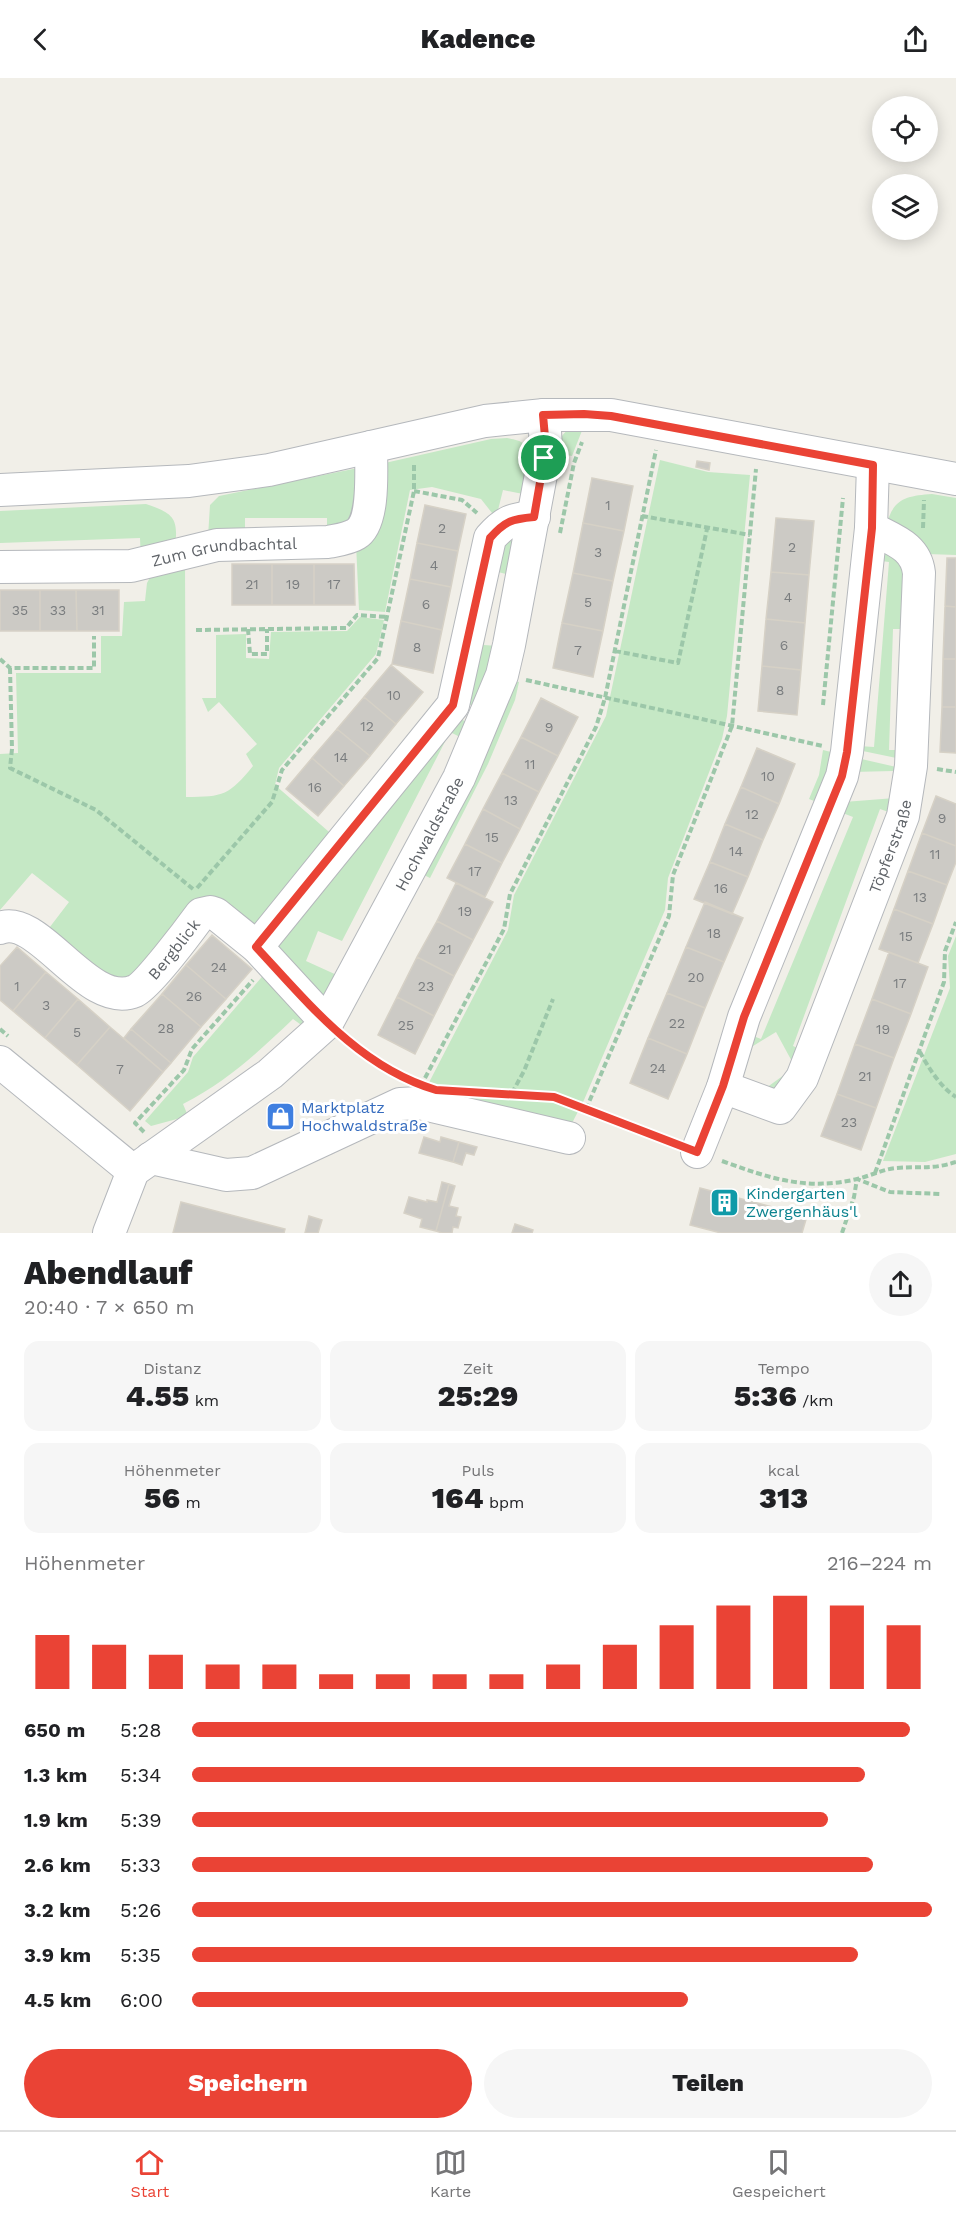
<!DOCTYPE html>
<html lang="de">
<meta charset="utf-8">
<style>
:root{--surface:#fff;--page:#f6f6f6;--text:#202124;--muted:#757577;--line:#e0e0e0;--accent:#ea4335}
body{margin:0;font-family:"Work Sans",sans-serif;background:var(--page);color:var(--text);height:100vh;display:flex;flex-direction:column;font-size:22px;white-space:nowrap}
*{box-sizing:border-box;margin:0}
p{font-size:20px;color:var(--muted)}
.icon{flex:none;width:33px;height:33px;fill:none;stroke:currentColor;stroke-width:2;stroke-linecap:round;stroke-linejoin:round}
.map{position:relative;height:1155px;overflow:hidden}
.drawer{display:flex;flex-direction:column;background:var(--surface);flex:1}
.drawer>*{flex:none}
.controls{position:absolute;left:872px;top:18px;display:grid;gap:12px}
.controls a{display:grid;place-items:center;width:66px;height:66px;border-radius:50%;background:var(--surface);box-shadow:0 3px 15px #0003;font-size:30px}
.pin{position:absolute;display:grid;place-items:center;width:51px;height:51px;color:#fff;margin:-26px;border:3px solid #fff;border-radius:50%;box-shadow:0 2px 6px #0007}
.round{display:grid;place-items:center;flex:none;width:63px;height:63px;border-radius:32px;background:var(--page)}
.head{display:flex;align-items:center;justify-content:space-between;height:102px;padding:0 24px}
h1{font-size:33px;font-weight:800;line-height:45px}
.stats{display:grid;grid-template-columns:repeat(3,1fr);gap:9px;height:102px;padding:6px 24px}
.stats div{display:grid;align-content:center;border-radius:15px;background:var(--page);text-align:center}
.stats b{font-size:30px;font-weight:800}
.stats small{font-size:16px;font-weight:400}
.stats p{font-size:16px}
.chart{height:168px;padding:12px 24px}
.chart p{display:flex;justify-content:space-between}
.chart svg{width:100%;height:108px;margin-top:6px;stroke:var(--accent);stroke-width:6}
.action{display:flex;gap:12px;margin-top:auto;padding:12px 24px}
.action a{flex:1;height:69px;border-radius:36px;background:var(--accent);color:#fff;font-size:24px;font-weight:800;line-height:69px;text-align:center}
.action a+a{background:var(--page);color:var(--text)}
ul{padding:0 24px;list-style:none;font-size:20px}
li{display:grid;grid-template-columns:96px 72px 1fr;align-items:center;height:45px}
li i{height:15px;border-radius:8px;background:var(--accent)}
header{display:flex;justify-content:space-between;align-items:center;height:78px;padding:0 24px;background:var(--surface);font-size:27px;font-weight:800}
.tab-bar{display:flex;justify-content:space-around;align-items:center;height:84px;border-top:2px solid var(--line);background:var(--surface);font-size:16px;color:var(--muted)}
.tab-bar a{display:grid;justify-items:center;gap:3px}
.tab-bar .on{color:var(--accent)}
.map>svg:first-child{display:block}
</style>
<header><svg class="icon" aria-label="back" viewBox="0 0 24 24"><path d="M15 5l-7 7 7 7"/></svg>Kadence<svg class="icon" aria-label="share" viewBox="0 0 24 24"><path d="M12 15V3M7 8l5-5 5 5M5 13v7h14v-7"/></svg></header>
<div class="map">
<svg width="956" height="1155" viewBox="0 0 956 1155">
<rect width="100%" height="100%" fill="#f1efe8"/>
<path fill="#c5e8c5" d="M585,345L572,378L555,375C559,358 567,348 585,345Z
M507,360C511,361 518,362 521,364C536,372 525,402 523,416L503,412L496,440L481,421L432,409L410,412L385,534L359,532L356,465L376,387L491,361Z
M660,382L708,394L750,397L727,638L722,661L668,800L665,832L584,1022L571,1047L422,1018L508,852L514,817L606,638Z
M363,389L360,434L327,459V440H245V458L208,459L210,427L219,418Z
M932,416L956,420V477L927,476L886,450C892,421 905,418 932,416Z
M146,426C172,435 179,439 175,468L141,484L140,460L0,465V433Z
M521,452L510,497L494,493L488,523L484,567L498,568L476,629L463,624L492,475Z
M876,466L901,471L909,551H893L889,672H906V682L858,672L859,668L874,669L889,484L874,482Z
M185,486L186,719C224,719 229,717 253,688L246,676L257,666L219,624L208,634L202,620H216V557L246,556V580L269,581L271,554L347,553L360,539L384,542L376,576L279,690L275,707L336,760L253,857L207,819L143,896L103,903L43,858L69,824L32,795L0,832V676L18,675L16,595H101V558H122L124,524L145,523L147,505L153,494Z
M510,602L519,604L515,622L488,686L430,800L418,794Z
M453,635L470,647L464,661L450,654L342,863L318,853L306,883L339,898L327,919H318L279,877L277,863Z
M823,672L835,675L822,726L809,721L819,697Z
M857,680L905,691L894,736L880,731L793,968L807,974L772,1023L766,1010L795,989L776,954L745,973L748,956L761,961L853,739L840,734L844,724L895,720L893,693L852,694Z
M956,858V1076L925,1084L883,1083L950,910L948,878Z
M267,893L308,936L304,949L293,941C256,976 229,1002 183,1026L188,1038L151,1048L145,1043L188,994L193,979Z"/>
<path fill="#cccac5" stroke="#d6d1c6" stroke-width="1.5" d="M697,383L710,385L709,392L696,389Z
M592,400L633,408L624,453L583,445Z
M425,427L466,436L458,473L417,465Z
M776,440L814,443L809,497L771,494Z
M583,445L624,453L613,503L573,495Z
M417,465L458,473L451,509L410,501Z
M947,480H956V529L945,528Z
M232,486H272V527H232Z
M272,486H314V527H272Z
M314,486H354L355,527H314Z
M771,494L809,497L805,545L766,541Z
M573,495L613,503L603,553L562,545Z
M410,501L451,509L442,552L401,543Z
M0,512H40V553H0Z
M40,512H76L77,553H40Z
M76,512H119V553H77Z
M945,528L956,529V581H943Z
M766,541L805,545L801,592L762,588Z
M401,543L442,552L433,595L392,586Z
M562,545L603,553L593,599L553,590Z
M943,581H956V629H942Z
M391,587L423,614L396,646L364,619Z
M762,588L801,592L797,637L758,633Z
M364,619L396,646L370,678L337,651Z
M541,620L578,639L558,678L521,659Z
M942,629H956V675L940,674Z
M337,651L370,678L344,708L312,680Z
M521,659L558,678L539,714L502,695Z
M757,670L795,686L779,726L741,709Z
M312,680L344,708L318,738L286,711Z
M502,695L539,714L520,751L483,731Z
M741,709L779,726L763,762L725,746Z
M936,718L956,726V768L922,755Z
M483,731L520,751L502,785L465,766Z
M725,746L763,762L748,799L710,784Z
M922,755L956,768V784L947,807L908,793Z
M465,766L502,785L485,819L447,800Z
M710,784L748,799L732,836L694,821Z
M908,793L947,807L933,846L894,831Z
M456,805L493,824L473,862L437,843Z
M705,824L743,840L724,884L686,869Z
M894,831L933,846L918,885L879,871Z
M437,843L473,862L454,898L417,879Z
M212,857L252,891L226,921L186,887Z
M17,869L46,894L13,933L0,922V888Z
M686,869L724,884L705,930L667,915Z
M889,874L928,889L911,936L872,921Z
M417,879L454,898L434,938L397,919Z
M186,887L226,921L201,949L162,916Z
M46,894L78,921L45,960L13,933Z
M667,915L705,930L687,976L648,960Z
M162,916L201,949L171,985L131,951Z
M397,919L434,938L415,976L378,957Z
M78,921L110,949L77,987L45,960Z
M872,921L911,936L894,980L855,966Z
M110,949L163,994L130,1033L77,987Z
M131,951L171,985L163,994L124,960Z
M648,960L687,976L668,1021L630,1005Z
M855,966L894,980L876,1030L837,1016Z
M837,1016L876,1030L861,1072L821,1058Z
M424,1059L440,1064L441,1059L459,1064L453,1084L419,1075Z
M459,1064L477,1069L474,1077L466,1075L462,1087L453,1084Z
M442,1104L449,1106L436,1153L420,1149L422,1141L404,1135L409,1119L427,1124V1122L437,1124Z
M449,1106L455,1108L449,1128L458,1130L456,1138L461,1139L458,1150L453,1149L452,1155H442L436,1153Z
M700,1110L807,1138L802,1155H721L690,1147Z
M181,1124L285,1151L284,1155H173Z
M309,1138L322,1142L318,1155H305Z
M515,1146L533,1152L532,1155H512Z"/>
<g fill="none" stroke-linecap="round" stroke-linejoin="round">
<defs>
<g id="minor">
<path d="M0,412L189,403L269,392L485,343L544,337H611L956,401"/>
<path id="s1" d="M0,489L131,488L217,467L328,464C337,462 348,461 356,456C375,445 371,389 371,369"/>
<path id="s2" d="M0,850C39,834 88,933 135,913C148,907 190,851 201,836L210,834L216,836L257,869L327,945"/>
<path d="M257,869L453,627L490,460C505,443 512,441 534,439"/>
<path d="M0,984L133,1093"/>
<path id="s3" d="M723,1009L780,1030L802,1000L903,738L911,688L919,495C916,468 893,462 871,450"/>
<path d="M697,1074L723,1009L744,939L842,698L847,674L871,450L873,387"/>
<path d="M151,1080L226,1097L252,1095L400,1026L419,1025L569,1060"/>
<path id="s4" d="M109,1155L133,1093L270,996L327,945L459,700L502,597L509,567L546,370L544,337"/>
</g>
</defs>
<use href="#minor" stroke="#b5b8bc" stroke-width="34"/>
<path stroke="#9cc7a9" stroke-width="4" stroke-dasharray="6 3" stroke-linecap="butt" d="M414,413L462,422L477,435
M642,438L750,457
M923,450L924,422
M560,455L574,385L582,364
M248,551L250,576H267V551
M196,552L346,550L357,537L387,539
M615,573L678,585L707,451
M0,581L10,590H94V558
M10,590L12,671L10,690L96,732L193,811
M526,602L823,668
M823,627L843,420
M937,691L956,694
M197,810L272,724L282,692L378,580L414,413V385
M0,951L8,958
M346,961L386,991L402,999
M920,974C928,989 941,1010 956,1019
M425,1000L504,851L510,816L596,649L605,620L656,372
M500,1014L553,1019L672,1064
M512,1015L524,993L553,921
M586,1031L669,838L673,797L732,648L756,391
M144,1054L135,1045L184,992L192,971L253,902
M722,1083C769,1100 806,1113 857,1101C870,1098 883,1091 897,1090C920,1088 931,1092 956,1084
M875,1095L944,904L945,873L956,844
M842,1155L854,1119L857,1101L890,1114L940,1116"/>
<use href="#minor" stroke="#fff" stroke-width="32"/>
</g>
<g fill="none" stroke-linecap="round" stroke-linejoin="round">
<defs>
<path id="route" d="M584,336L611,338L873,387L872,450L847,674L842,698L744,939L723,1008L697,1074L554,1019L436,1012C359,989 309,926 256,869L453,627L490,460C505,443 512,441 534,439L546,370L543,337Z"/>
</defs>
<use href="#route" stroke="#fff" stroke-width="12"/>
<use href="#route" stroke="#ea4335" stroke-width="8"/>
</g>
<defs>
<symbol id="shop-square" viewBox="-11 -11 22 22"><rect x="-9" y="-9" width="18" height="18" rx="4" fill="#3f7fe0" stroke="#fff"/><path d="M-5-2.5h2.3a2.7 3.5 0 0 1 5.4 0H5L5.5 6h-11ZM-1.5-2.5h3a1.5 2.3 0 0 0-3 0Z" fill="#fff"/></symbol>
<symbol id="building-square" viewBox="-11 -11 22 22"><rect x="-9" y="-9" width="18" height="18" rx="4" fill="#0f9aa8" stroke="#fff"/><path d="M-4-6H4V6H1V3H-1V6H-4ZM-2.5-4.3h1.7v1.8h-1.7ZM.8-4.3h1.7v1.8H.8ZM-2.5-1h1.7V.8h-1.7ZM.8-1h1.7V.8H.8Z" fill="#fff"/></symbol>
</defs>
<g fill-rule="evenodd">
<use href="#shop-square" x="264" y="1022" width="33" height="33"/>
<use href="#building-square" x="708" y="1108" width="33" height="33"/>
</g>
<g text-anchor="middle" stroke-width="6" stroke-linejoin="round" paint-order="stroke">
<g font-size="14" fill="#7a7d7f">
<text x="608" y="432">1</text>
<text x="442" y="455">2</text>
<text x="792" y="474">2</text>
<text x="598" y="479">3</text>
<text x="434" y="492">4</text>
<text x="252" y="511">21</text>
<text x="293" y="511">19</text>
<text x="334" y="511">17</text>
<text x="788" y="524">4</text>
<text x="588" y="529">5</text>
<text x="426" y="531">6</text>
<text x="20" y="537">35</text>
<text x="58" y="537">33</text>
<text x="98" y="537">31</text>
<text x="784" y="572">6</text>
<text x="417" y="574">8</text>
<text x="578" y="577">7</text>
<text x="780" y="617">8</text>
<text x="394" y="622">10</text>
<text x="367" y="653">12</text>
<text x="549" y="654">9</text>
<text x="341" y="684">14</text>
<text x="530" y="691">11</text>
<text x="768" y="703">10</text>
<text x="315" y="714">16</text>
<text x="511" y="727">13</text>
<text x="752" y="741">12</text>
<text x="942" y="745">9</text>
<text x="492" y="764">15</text>
<text x="736" y="778">14</text>
<text x="935" y="781">11</text>
<text x="475" y="798">17</text>
<text x="721" y="815">16</text>
<text x="920" y="824">13</text>
<text x="465" y="838">19</text>
<text x="714" y="860">18</text>
<text x="906" y="863">15</text>
<text x="445" y="876">21</text>
<text x="219" y="894">24</text>
<text x="696" y="904">20</text>
<text x="900" y="910">17</text>
<text x="17" y="913">1</text>
<text x="426" y="913">23</text>
<text x="194" y="923">26</text>
<text x="46" y="932">3</text>
<text x="677" y="950">22</text>
<text x="406" y="952">25</text>
<text x="166" y="955">28</text>
<text x="883" y="956">19</text>
<text x="77" y="959">5</text>
<text x="658" y="995">24</text>
<text x="120" y="996">7</text>
<text x="865" y="1003">21</text>
<text x="849" y="1049">23</text>
</g>
<g font-size="16" fill="#5f6368" stroke="#fff">
<text dy="6" stroke="none"><textPath href="#s1" startOffset="226">Zum Grundbachtal</textPath></text>
<text dy="6" stroke="none"><textPath href="#s4" startOffset="526">Hochwaldstraße</textPath></text>
<text dy="6" stroke="none"><textPath href="#s3" startOffset="346">Töpferstraße</textPath></text>
<text dy="6" stroke="none"><textPath href="#s2" startOffset="214">Bergblick</textPath></text>
</g>
<g font-size="16" fill="#366cbe" stroke="#fff" text-anchor="start">
<text x="301" y="1035">Marktplatz<tspan x="301" dy="18">Hochwaldstraße</tspan></text>
</g>
<g font-size="16" fill="#0d838f" stroke="#fff" text-anchor="start">
<text x="746" y="1121">Kindergarten<tspan x="746" dy="18">Zwergenhäus'l</tspan></text>
</g>
</g>
</svg>
<div class="controls">
<a><svg class="icon" aria-label="locate" viewBox="0 0 24 24"><circle cx="12" cy="12" r="6"/><path d="M12 2v4M12 18v4M2 12h4M18 12h4"/></svg></a>
<a><svg class="icon" aria-label="layers" viewBox="0 0 24 24"><path d="M12 4l9 5-9 5-9-5zM3 14l9 5 9-5"/></svg></a>
</div>
<div class="pin" style="left:544px;top:380px;background:#1e9e55"><svg class="icon" aria-label="arrive" viewBox="0 0 24 24"><path d="M6 21V4h12l-3 4 3 4H6"/></svg></div>
</div>
<section class="drawer">
<div class="head"><div><h1>Abendlauf</h1><p>20:40 · 7 × 650 m</p></div><a class="round"><svg class="icon" aria-label="share" viewBox="0 0 24 24"><path d="M12 15V3M7 8l5-5 5 5M5 13v7h14v-7"/></svg></a></div>
<div class="stats">
<div><p>Distanz</p><b>4.55<small> km</small></b></div>
<div><p>Zeit</p><b>25:29</b></div>
<div><p>Tempo</p><b>5:36<small> /km</small></b></div>
</div>
<div class="stats">
<div><p>Höhenmeter</p><b>56<small> m</small></b></div>
<div><p>Puls</p><b>164<small> bpm</small></b></div>
<div><p>kcal</p><b>313</b></div>
</div>
<div class="chart"><p><span>Höhenmeter</span>216–224 m</p>
<svg viewBox="0 0 160 44" preserveAspectRatio="none"><path d="M5 44V22M15 44V26M25 44V30M35 44V34M45 44V34M55 44V38M65 44V38M75 44V38M85 44V38M95 44V34M105 44V26M115 44V18M125 44V10M135 44V6M145 44V10M155 44V18"/></svg>
</div>
<ul>
<li><b>650 m</b>5:28<i style="width:97%"></i></li>
<li><b>1.3 km</b>5:34<i style="width:91%"></i></li>
<li><b>1.9 km</b>5:39<i style="width:86%"></i></li>
<li><b>2.6 km</b>5:33<i style="width:92%"></i></li>
<li><b>3.2 km</b>5:26<i style="width:100%"></i></li>
<li><b>3.9 km</b>5:35<i style="width:90%"></i></li>
<li><b>4.5 km</b>6:00<i style="width:67%"></i></li>
</ul>
<div class="action"><a>Speichern</a><a>Teilen</a></div>
</section>
<nav class="tab-bar">
<a class="on"><svg class="icon" aria-label="home" viewBox="0 0 24 24"><path d="M3 11l9-7 9 7M6 9v11h12V9"/></svg>Start</a>
<a><svg class="icon" aria-label="map" viewBox="0 0 24 24"><path d="M3 6l6-2 6 2 6-2v14l-6 2-6-2-6 2zM9 4v14M15 6v14"/></svg>Karte</a>
<a><svg class="icon" aria-label="saved" viewBox="0 0 24 24"><path d="M7 4h10v16l-5-4-5 4z"/></svg>Gespeichert</a>
</nav>
